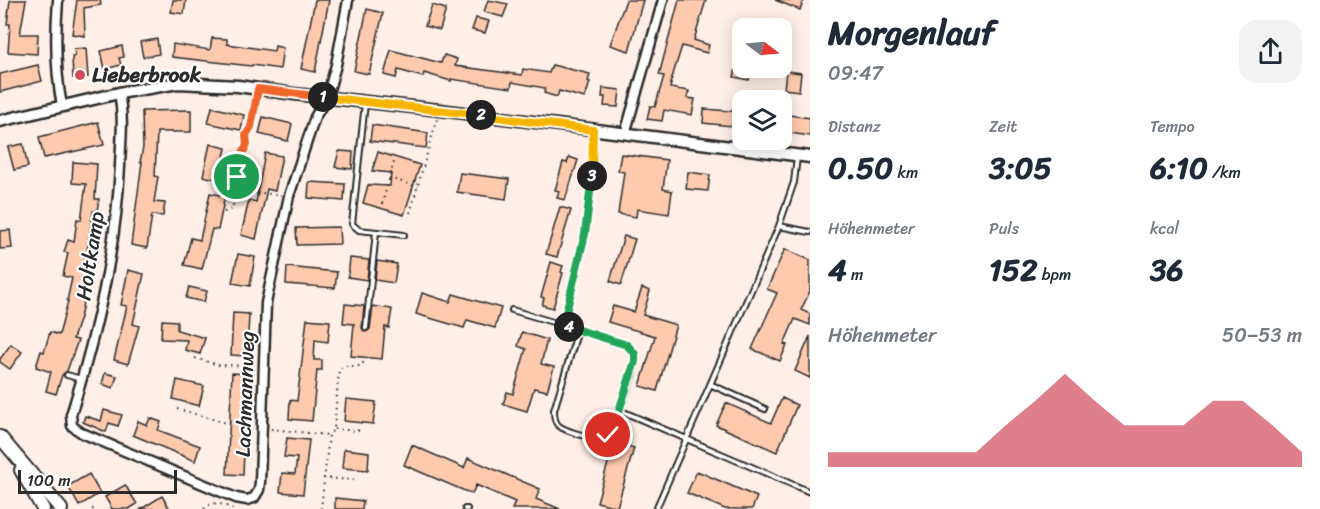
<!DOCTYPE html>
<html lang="de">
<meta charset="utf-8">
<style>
:root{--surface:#fff;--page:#f2f2f3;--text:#1f2937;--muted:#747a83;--accent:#d1495b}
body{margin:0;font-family:Sriracha,sans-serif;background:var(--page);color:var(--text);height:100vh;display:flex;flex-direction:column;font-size:22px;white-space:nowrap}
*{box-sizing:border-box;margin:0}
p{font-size:20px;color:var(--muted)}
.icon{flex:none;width:33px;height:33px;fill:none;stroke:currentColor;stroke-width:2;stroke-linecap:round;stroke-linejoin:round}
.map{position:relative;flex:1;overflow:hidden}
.panel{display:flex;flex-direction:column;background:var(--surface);width:510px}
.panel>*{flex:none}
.needle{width:39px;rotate:106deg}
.fabs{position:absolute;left:732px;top:18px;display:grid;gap:12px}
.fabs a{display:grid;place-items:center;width:60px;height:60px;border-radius:12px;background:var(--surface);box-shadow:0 3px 15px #0003;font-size:30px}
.scale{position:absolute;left:18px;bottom:15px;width:159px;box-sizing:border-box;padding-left:6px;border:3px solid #2b2b2b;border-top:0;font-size:16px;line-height:21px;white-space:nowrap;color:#2b2b2b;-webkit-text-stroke:4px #fff;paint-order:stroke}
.pin{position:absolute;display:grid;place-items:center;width:51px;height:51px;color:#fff;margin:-26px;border:3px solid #fff;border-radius:50%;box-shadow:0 2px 6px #0007}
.km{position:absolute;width:30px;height:30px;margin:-15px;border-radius:50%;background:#222;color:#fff;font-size:16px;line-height:30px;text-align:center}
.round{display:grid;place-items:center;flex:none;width:63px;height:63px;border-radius:18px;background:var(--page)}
.summary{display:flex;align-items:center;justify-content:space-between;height:102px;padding:0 18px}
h1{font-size:33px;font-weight:700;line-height:45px}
.stats{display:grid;grid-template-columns:repeat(3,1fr);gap:9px;height:102px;padding:6px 18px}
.stats div{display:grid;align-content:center}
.stats b{font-size:30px;font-weight:700}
.stats small{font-size:16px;font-weight:400}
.stats p{font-size:16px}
.chart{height:168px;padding:12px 18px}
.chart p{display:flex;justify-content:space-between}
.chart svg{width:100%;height:108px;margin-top:6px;fill:var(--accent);opacity:.7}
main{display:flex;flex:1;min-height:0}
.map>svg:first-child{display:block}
</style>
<main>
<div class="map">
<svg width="810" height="509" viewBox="0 0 810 509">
<rect width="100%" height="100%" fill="#ffefe7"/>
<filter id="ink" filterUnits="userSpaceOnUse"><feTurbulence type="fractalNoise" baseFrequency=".0167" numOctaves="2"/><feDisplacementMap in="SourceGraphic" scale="12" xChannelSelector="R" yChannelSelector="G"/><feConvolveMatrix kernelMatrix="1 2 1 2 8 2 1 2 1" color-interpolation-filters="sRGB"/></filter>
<g filter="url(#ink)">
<path fill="#fecaae" stroke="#2b2b2b" stroke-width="1.5" d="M10,0H26L20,34H38L37,54L8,52L10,24H7Z
M77,0H100L101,5L84,8L85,36L72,34Z
M173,0H186L184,14L171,12Z
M315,0H329L315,72L301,69Z
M488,0L508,4L503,17L484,12Z
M626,0H643L629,51L610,45Z
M679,0H706L694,40L709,45L707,53L682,46L670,84H671L670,88L689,91L687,98L695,99L692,115L664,110L662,121L647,119L650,106L655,107L664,76L659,75Z
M775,0H804L800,10Z
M432,5L446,9L440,30L425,26Z
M367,9L383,13L369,74L354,71Z
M476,18L489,21L485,33L472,30Z
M212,38L227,39V44L274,51L275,46L283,48L280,69L252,65L251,66L172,57L173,44L210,50Z
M157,39L159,54L143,57L140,42Z
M122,46L124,57L119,58L121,65L105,69L101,51Z
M86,48L88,77L73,78L72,57L75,56L74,49Z
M391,50L441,63L444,55L457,59L455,66L522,75L523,69L549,73L552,65L590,74L588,82H590L585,98L559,91L557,97L544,93L545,88L512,82L511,88L451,79V81L424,73L423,77L398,70L396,78L384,75Z
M38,65L42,81L0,92V74Z
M736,68H751L749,80L734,77Z
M786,71L801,73L799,91L784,89Z
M603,88L620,90L618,107L604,106L605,97H602Z
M212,107L244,115L241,130L208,123Z
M704,109L742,112V127L703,123Z
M191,110V132H157L155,176L158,177L154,202L165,203L163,216L152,215L147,248L131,245L142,162H140L143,148L142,111Z
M782,114L810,118V136L782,132Z
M263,117L292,124L288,141L259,134Z
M98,122L104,145L44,158L39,137Z
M372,125L428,133L426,148L370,141Z
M23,144L28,167L14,170L8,147Z
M210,144L226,148L219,180L203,176Z
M339,151L353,152L352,169L335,167Z
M378,152L420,165L404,215L363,203L368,185L390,186L391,173L372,171Z
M265,153L282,156L275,191L267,189L256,239L241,235L249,200L256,202Z
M621,154L667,160L663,189L672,191L669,214L637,209L636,217L618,214L624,172L618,171Z
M569,157L578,160L565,200L557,198L559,191L555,190L563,162L567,163Z
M73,162L97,164L95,199H99L97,211H93L88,246L83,265L89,266L81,314L73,339L78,340L67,371L62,375L56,394L46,391L51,372L36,367L41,351L44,352L50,332L59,335L68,301H67L72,278L63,276L68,253L64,252L68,240L74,242L77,219L81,220L86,184L72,183Z
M688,172L710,175L708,191L686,189Z
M460,173L509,179L506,199L457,192Z
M309,182L345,184L344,201L308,198Z
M210,193L225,196L218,230L212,229L202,269L184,265L191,238L200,240Z
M560,207L571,210L557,257L546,254Z
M339,227L340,244L297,245L296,228Z
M10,230L12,248L0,249V231Z
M624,236L635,239L621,285L610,281Z
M785,249L810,260V291L801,310L810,314V325L795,319L784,344L787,345L780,361L752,349L777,293L767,289Z
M238,254L255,257L250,286L232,283Z
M350,258L369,260L367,280L348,277Z
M377,261L397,264L394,283L375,280Z
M551,262L563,266L561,272L563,273L553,308L542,305L544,298L541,297Z
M287,267L337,272L335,288L286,284Z
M128,270L144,274L133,324L139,326L128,364L114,360L127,306L121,305Z
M189,287L207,291L204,302L186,298Z
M642,288L650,291L643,315L676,325L657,391L640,386L655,336L608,322L613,306L634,312Z
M422,293L450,302L453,294L501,308L495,328L467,320L464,328L416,314Z
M345,304L364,306L362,328L365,332L370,329L373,306L392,309L389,328L385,327L382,359L351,356L354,324L343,323Z
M233,313L249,314L247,356L231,355Z
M307,319L330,321L328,342L315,340L314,360H322V370H317L312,421L289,419L290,400L297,401Z
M162,320L177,321V330L205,338L200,354L185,350L187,340L161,339Z
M522,332L547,340L541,364L554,367L547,391L534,388L527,411L503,404L507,392L513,394L526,349L518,346Z
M810,336V378L795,371Z
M11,344L22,352L10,369L0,362V359Z
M105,373L117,376L113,388L102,384Z
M232,373L247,374L243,475L227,474Z
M177,380L204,386L199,406L173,399Z
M782,398L797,405L777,452L716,425L726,403L771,423Z
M346,399L376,402L373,424L344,421Z
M104,410L122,415L118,426L109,423L106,432L83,422L85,416L101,421Z
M150,418L161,422L158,430L200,446L195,461L133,435L138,421L147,425Z
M287,438L309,440L303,494L280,492L282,473L295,474L297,458L284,457Z
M614,442L634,448L617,507L597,502Z
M412,445L464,468L468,458L540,489L536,499L560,509H512L515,502L476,485L472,494L404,465Z
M344,449L369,452L368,470L342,468Z
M697,471L757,497L752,509H725L687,493Z
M89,474L100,493L79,506L68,486Z
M125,485L137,504L129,509H112L105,497Z
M162,496L170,509H141Z
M335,498L363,501L362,509H335Z"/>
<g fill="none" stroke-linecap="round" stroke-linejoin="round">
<defs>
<path id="service" d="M365,103L352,224L359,230L404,235
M779,226L810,232
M512,310L563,325
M366,328L376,232
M578,330L627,345C632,348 634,351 635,356C637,370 618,414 612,429C610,433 607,437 602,438C594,440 561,430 557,424C554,420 554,415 554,410Z
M578,330L563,325L585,234L592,173L593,132
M67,375L81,379
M712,385L765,409
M619,410L810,492
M465,509H467
M656,509L779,226L794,182L797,157"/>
<path id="minor" d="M58,0C55,37 55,70 62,106
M119,93C124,118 121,141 120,166C116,252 96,334 71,415L72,426L82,433L236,498L247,500L254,498L259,490L260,482L266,303L289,196L315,117L327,97L336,65L348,0
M625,134L663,0"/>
<path id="tertiary" d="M0,121L119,93L178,83L238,86L294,94L440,110L810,157"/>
<path id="secondary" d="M0,437L61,509
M21,470L43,509"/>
</defs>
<use href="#service" stroke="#2b2b2b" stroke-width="8"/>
<use href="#minor" stroke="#2b2b2b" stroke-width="13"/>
<use href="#tertiary" stroke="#2b2b2b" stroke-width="15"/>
<use href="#secondary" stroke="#2b2b2b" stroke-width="16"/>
<path stroke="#2b2b2b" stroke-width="2" stroke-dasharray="1.5 4.5" stroke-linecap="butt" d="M389,178L418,187
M241,188L249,190L254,195L262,193L281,195
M382,204L394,162
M224,212L232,209L235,197L241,188L237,177L247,144L246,135L251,127L256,98
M410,213L437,119
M195,358L219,365L254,366
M177,409L227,423L252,425
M271,429L328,435
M334,429L358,431V425
M323,478L353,480L354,474
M92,509H98
M204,509C213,499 223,505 234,509
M321,509L329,435L334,429L339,370L343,366H361L365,360"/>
<use href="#service" stroke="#fff" stroke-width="4"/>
<use href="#minor" stroke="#fff" stroke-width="8"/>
<use href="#tertiary" stroke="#fff" stroke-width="10"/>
<use href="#secondary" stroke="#fff" stroke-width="12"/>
</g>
</g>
<g fill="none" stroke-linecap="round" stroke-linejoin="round" filter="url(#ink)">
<defs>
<path id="split-1" d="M237,177L243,162V153L247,144L246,135L251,127L258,89L323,97"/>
<path id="split-2" d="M323,97L481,115"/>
<path id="split-3" d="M481,115L593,130L592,176"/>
<path id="split-4" d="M569,327L563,325L585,234L592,176"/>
<path id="split-5" d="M569,327L627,345L635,354V361L619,411L608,435"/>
</defs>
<use href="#split-1" stroke="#fff" stroke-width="12"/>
<use href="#split-2" stroke="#fff" stroke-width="12"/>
<use href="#split-3" stroke="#fff" stroke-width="12"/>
<use href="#split-4" stroke="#fff" stroke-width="12"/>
<use href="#split-5" stroke="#fff" stroke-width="12"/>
<use href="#split-1" stroke="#f0652b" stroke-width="8"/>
<use href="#split-2" stroke="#f5b400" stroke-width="8"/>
<use href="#split-3" stroke="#f5b400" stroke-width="8"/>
<use href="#split-4" stroke="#22a559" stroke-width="8"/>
<use href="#split-5" stroke="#22a559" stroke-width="8"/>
</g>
<circle fill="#d1495b" stroke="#fff" stroke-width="2" cx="80" cy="75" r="6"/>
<g text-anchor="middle" stroke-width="4.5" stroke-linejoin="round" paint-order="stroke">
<g font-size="21" font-weight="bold" fill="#2b2b2b" stroke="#fff" text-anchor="start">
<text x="92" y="82">Lieberbrook</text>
</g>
<g font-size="21" fill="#2b2b2b" stroke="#fff">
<text transform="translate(90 256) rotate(-81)" y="7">Holtkamp</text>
<text transform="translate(245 394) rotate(-88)" y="7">Lachmannweg</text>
</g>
</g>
</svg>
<div class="fabs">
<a><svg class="needle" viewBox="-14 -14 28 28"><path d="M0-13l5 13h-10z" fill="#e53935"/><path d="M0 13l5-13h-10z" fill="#747a83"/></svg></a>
<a><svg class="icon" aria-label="layers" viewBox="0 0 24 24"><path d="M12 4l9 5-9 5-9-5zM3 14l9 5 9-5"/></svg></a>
</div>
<div class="scale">100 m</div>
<div class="pin" style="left:237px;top:177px;background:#1e9e55"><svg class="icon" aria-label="arrive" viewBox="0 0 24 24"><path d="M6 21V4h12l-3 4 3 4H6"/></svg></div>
<div class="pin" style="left:608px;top:435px;background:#d93025"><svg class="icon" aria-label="check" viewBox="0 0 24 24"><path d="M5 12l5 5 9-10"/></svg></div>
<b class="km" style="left:323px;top:97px">1</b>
<b class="km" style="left:481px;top:115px">2</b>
<b class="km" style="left:592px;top:176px">3</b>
<b class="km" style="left:569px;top:327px">4</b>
</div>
<section class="panel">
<div class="summary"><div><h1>Morgenlauf</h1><p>09:47</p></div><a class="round"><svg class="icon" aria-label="share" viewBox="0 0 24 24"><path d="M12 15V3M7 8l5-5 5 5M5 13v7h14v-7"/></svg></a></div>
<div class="stats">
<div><p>Distanz</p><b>0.50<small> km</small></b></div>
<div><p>Zeit</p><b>3:05</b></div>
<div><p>Tempo</p><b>6:10<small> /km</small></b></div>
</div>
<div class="stats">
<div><p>Höhenmeter</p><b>4<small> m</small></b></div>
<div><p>Puls</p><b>152<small> bpm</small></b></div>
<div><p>kcal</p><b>36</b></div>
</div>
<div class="chart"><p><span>Höhenmeter</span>50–53 m</p>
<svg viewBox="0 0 160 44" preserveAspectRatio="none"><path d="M0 44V38L10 38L20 38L30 38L40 38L50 38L60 27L70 17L80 6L90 17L100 27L110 27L120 27L130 17L140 17L150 27L160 38V44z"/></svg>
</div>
</section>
</main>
